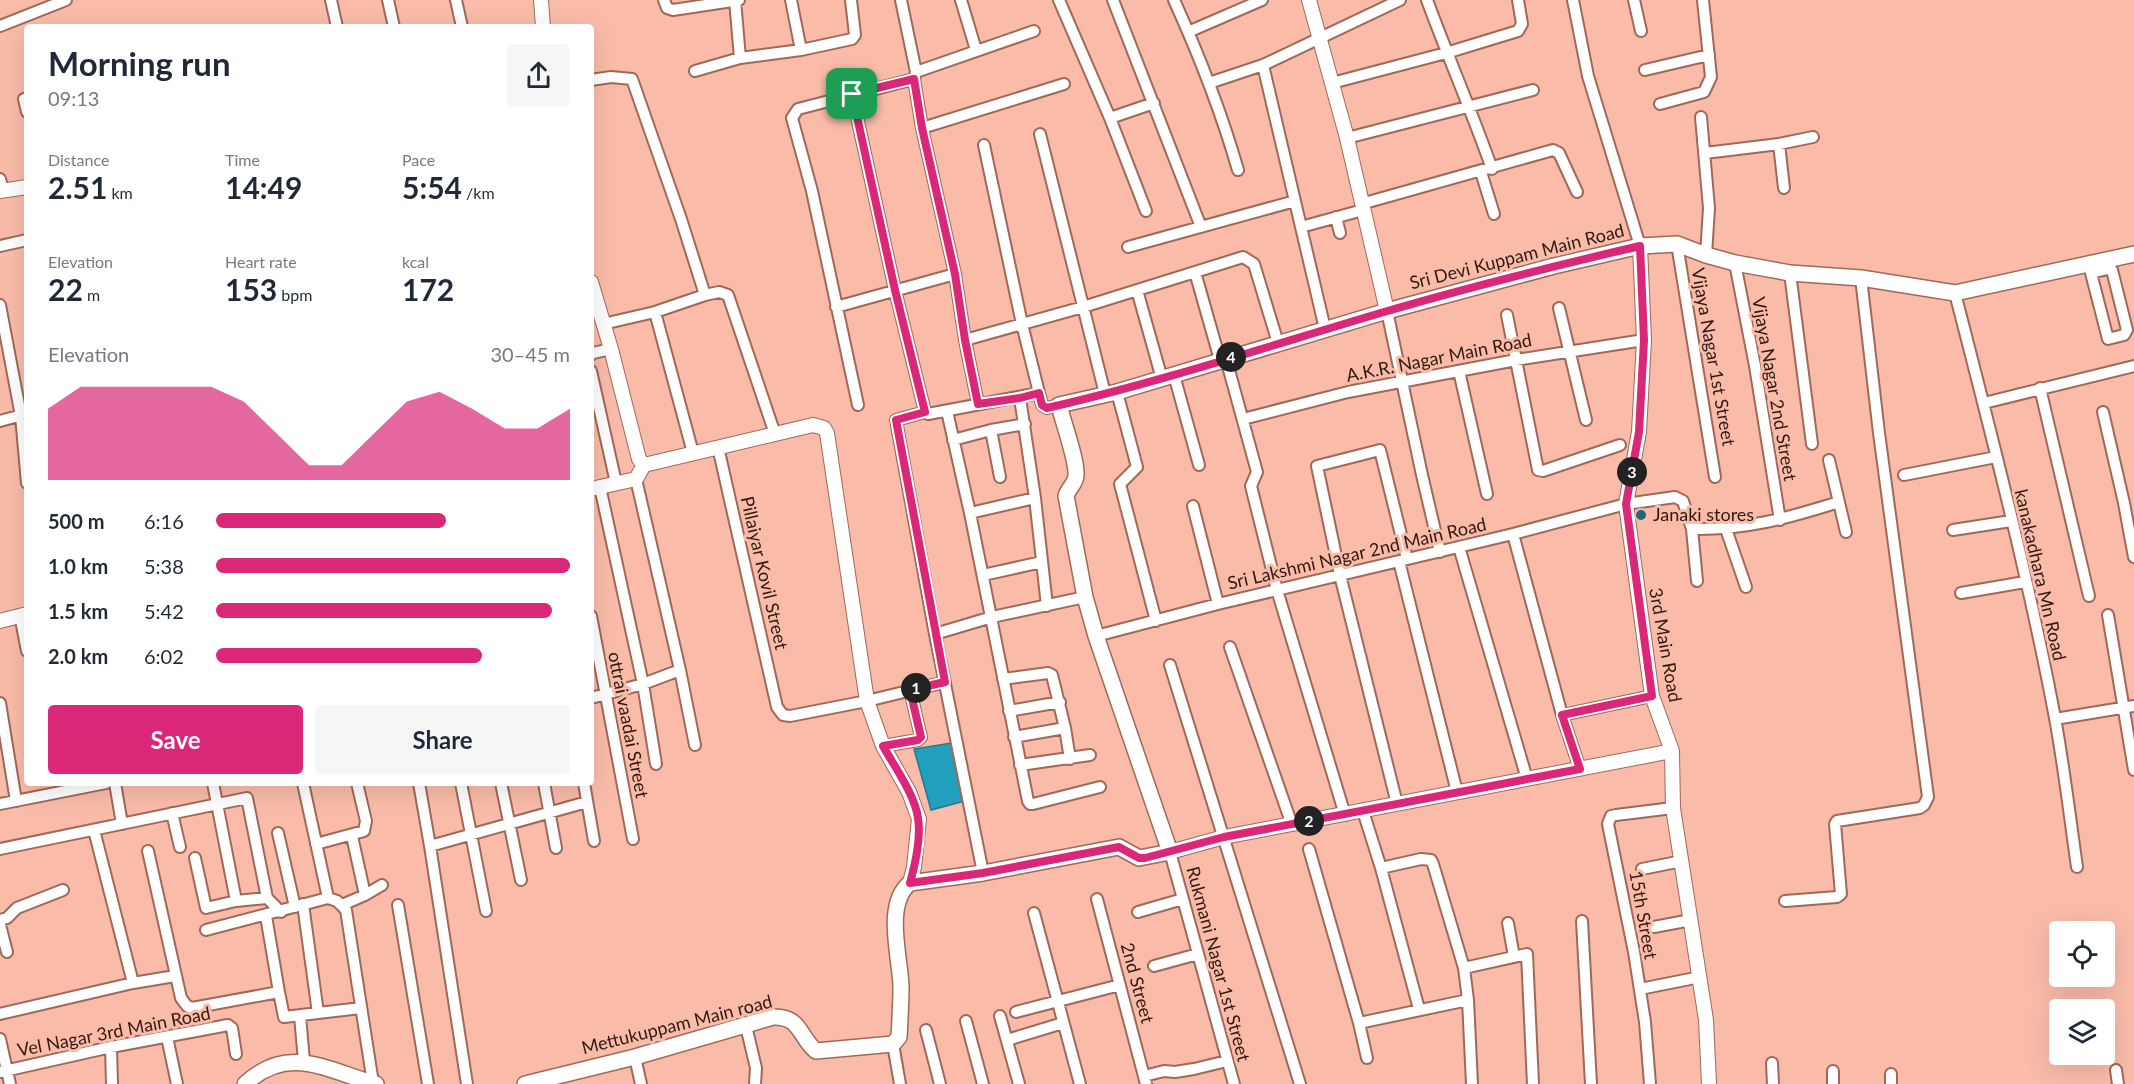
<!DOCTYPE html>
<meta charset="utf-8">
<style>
:root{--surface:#fff;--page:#f6f6f7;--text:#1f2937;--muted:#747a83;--accent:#db2777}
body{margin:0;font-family:Lato,sans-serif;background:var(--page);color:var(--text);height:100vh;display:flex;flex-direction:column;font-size:22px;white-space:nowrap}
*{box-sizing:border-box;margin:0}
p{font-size:20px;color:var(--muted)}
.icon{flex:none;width:33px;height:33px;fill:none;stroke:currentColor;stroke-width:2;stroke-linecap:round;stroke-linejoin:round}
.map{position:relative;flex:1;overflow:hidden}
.details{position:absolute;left:24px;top:24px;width:570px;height:762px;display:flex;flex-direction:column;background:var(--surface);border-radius:6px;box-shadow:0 6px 24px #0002}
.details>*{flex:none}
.fabs{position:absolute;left:2049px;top:921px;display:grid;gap:12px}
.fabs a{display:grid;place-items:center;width:66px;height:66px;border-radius:6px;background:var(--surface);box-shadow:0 6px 24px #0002;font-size:30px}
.pin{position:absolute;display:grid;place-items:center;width:51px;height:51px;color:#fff;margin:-26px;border-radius:12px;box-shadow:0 3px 9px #0006}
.km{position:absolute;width:30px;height:30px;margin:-15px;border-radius:50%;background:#222;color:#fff;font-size:16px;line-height:30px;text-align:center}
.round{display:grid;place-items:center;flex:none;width:63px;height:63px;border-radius:6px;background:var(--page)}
.overview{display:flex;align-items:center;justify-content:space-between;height:102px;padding:0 24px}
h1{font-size:33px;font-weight:700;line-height:45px}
.metrics{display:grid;grid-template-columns:repeat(3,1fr);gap:9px;height:102px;padding:6px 24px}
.metrics div{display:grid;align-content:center}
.metrics b{font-size:30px;font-weight:700}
.metrics small{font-size:16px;font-weight:400}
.metrics p{font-size:16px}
.chart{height:168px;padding:12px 24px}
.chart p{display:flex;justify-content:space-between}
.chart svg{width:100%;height:108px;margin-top:6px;fill:var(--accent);opacity:.7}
.action{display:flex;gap:12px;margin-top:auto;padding:12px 24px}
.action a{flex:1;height:69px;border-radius:6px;background:var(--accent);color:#fff;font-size:24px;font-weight:700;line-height:69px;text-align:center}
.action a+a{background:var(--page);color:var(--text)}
ul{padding:0 24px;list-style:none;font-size:20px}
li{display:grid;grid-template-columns:96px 72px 1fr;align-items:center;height:45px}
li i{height:15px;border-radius:8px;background:var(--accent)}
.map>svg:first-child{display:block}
</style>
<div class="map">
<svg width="2134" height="1084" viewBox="0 0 2134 1084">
<rect width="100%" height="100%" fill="#fabca9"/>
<path fill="#20a0bc" stroke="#247889" stroke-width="1.5" d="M951,743L965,801L931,810L914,749Z"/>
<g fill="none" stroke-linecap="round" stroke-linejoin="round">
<defs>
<path id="minor" d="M331,0L337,27
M388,0L394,27
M456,0L462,27
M664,0L667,8L673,10L739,0
M735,0L740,58
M791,0L801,50
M901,0L916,72
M961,0L976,50
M1059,0L1110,118L1146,211
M1113,0L1201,227
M1174,0C1199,55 1221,111 1238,170
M1427,0C1448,57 1472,112 1492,169
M1573,0L1588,76L1640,246
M1634,0L1641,31
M0,26L66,0
M1188,32L1262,0
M1263,65L1325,329
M1645,70L1709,55
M695,71L740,58L801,50L852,39L855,35L851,0
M591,80L611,77L632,79L681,219L705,295
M1209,83L1263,65L1400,0
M1332,83L1446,53L1518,31L1522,24L1518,0
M852,94L895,290L925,412
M24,99L27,112
M1660,104L1704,92L1711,77L1703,0
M1701,117L1709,208L1706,255
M1110,118L1154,103
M922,128L1064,84
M1040,134L1105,394
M1347,138L1533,90
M1779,144L1784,188
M984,145L1022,324L1042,405L1047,408L1059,405
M1705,153L1779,144L1813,137
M1481,172L1494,214
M0,179L3,190
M1361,204L1553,150L1559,153L1577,192
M1336,217L1340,233
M1301,227L1363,210
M1677,244L1715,477
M0,246L27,240
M1128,247L1295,201
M1735,263L1755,366L1780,520
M2089,264L2091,273L2108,339L2124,335L2127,330L2112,270L2108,269L2091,273
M1195,272L1220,360
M1790,273L1812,444
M1137,290L1162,379
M1955,293C1991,433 2028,575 2055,718C2064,767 2070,818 2077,867
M0,305L21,416L27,483
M836,307L955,274
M1559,308L1586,420
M1387,311L1422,475L1440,552
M655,312L693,453
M1507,315L1538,470L1543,471L1620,445
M603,324L655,312L705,295L719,292L728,295L775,434
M965,340L1083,307L1243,257L1254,264L1278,343
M591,355L593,353L611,349
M1226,359L1257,472L1251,486L1277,590L1345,815
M591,371L616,483
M1459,371L1487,494
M1174,375L1199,465
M2040,388L2089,596
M1117,392L1137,467L1120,484L1156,621
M1020,398L1035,498L1047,606
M1984,403L2134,366
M978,404L965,340L955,274L922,128L914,79L916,72L1034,31
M858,405L812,191L792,118L798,109L914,79
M947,411L970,513L1028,801L1030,804H1033L1100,787
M2103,412L2124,503L2134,557
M1243,419L1348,392L1516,360L1644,340
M0,421L26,414
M991,430L1000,477
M953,440L991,430L1025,424
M718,447L777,707L783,715L790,716L867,701L945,682
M1829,460L1846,532
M1904,475L1996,457
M636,479L680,670L695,745
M600,487L643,684L656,764
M1193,506L1218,604
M970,513L1035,498
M1692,529C1746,530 1788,518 1839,502
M1726,529L1746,587
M1953,530L2011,521
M1513,534L1562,715L1580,769
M1459,547L1527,779
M1399,561L1457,792
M983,575L1042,562
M1961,593L2025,582
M20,615L27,651
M2108,615L2134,770
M591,616L633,839
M935,634L992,617L1085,597
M1096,636L1218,604L1513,534L1626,504L1675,497L1683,501L1692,529L1697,581
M1230,647L1292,825
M1170,665L1300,1084
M1003,679L1048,673L1052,675L1065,728L1014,737
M591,698L643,684L680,670
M0,703L16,801
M1009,711L1060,702
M1562,715L1652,696
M2055,719L2134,706
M1065,728L1070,759
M883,746L918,740L921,737L910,690
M1020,765L1090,755
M115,783L122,824
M303,783L328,898
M419,783L430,846L467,1084
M461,783L486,911
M501,783L521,880
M544,783L556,848
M584,783L594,841
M0,804L106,783
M1397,804L1340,575L1317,466L1380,450L1407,559
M1363,811L1381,868L1421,859L1431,860L1433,864L1464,968L1468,1000L1472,1084
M172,813L180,847
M94,830L133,983
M278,833L295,907
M352,836L365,895
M316,844L364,831L366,821L357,783
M430,846L587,802
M0,849L247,798L267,898L281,912
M1309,849L1359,1023L1468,1000
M148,851L181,998L187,1006L192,1008L279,992L284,1017L361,1008
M1170,852L1234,1084
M195,858L206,908L236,901L213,783
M1381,868L1419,1009
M1642,869L1682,861
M983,873L935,634L896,420L925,412L928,414L1039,393
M1097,899L1146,1084
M236,901L267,898
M1785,901L1837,897L1841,894L1835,824L1837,821L1920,808L1924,805L1928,797L1879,433L1861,278
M303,904L318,1013
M342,905L365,895L382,885
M398,905L428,1084
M1138,912L1183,899
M1034,913L1080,1084
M266,916L279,992
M0,920L7,918L17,908L63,890
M1582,921L1591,1084
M1508,923L1514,957
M0,925L7,952
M1654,927L1691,920
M206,930L328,898L337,901L346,910L373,1083
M1154,966L1198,954
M1464,968L1527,954L1533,1084
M1640,989L1700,977
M1016,1012L1120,985
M0,1014L133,983L175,976
M300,1016L304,1061
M1000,1016L1019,1084
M966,1021L983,1084
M1359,1023L1367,1058
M746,1026L756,1068L755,1084
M926,1030L940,1084
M167,1037L177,1084
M0,1039L10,1084
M1007,1040L1063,1023
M893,1044L900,1084
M111,1047L112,1084
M635,1057L641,1084
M1772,1063L1773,1084
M2116,1070L2118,1084
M1833,1071V1084
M0,1072L111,1047L228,1025L232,1028L236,1054
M1891,1074V1084
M1144,1076L1164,1071L1175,1072L1194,1069L1227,1061
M1650,1084L1645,1022L1634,952L1608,824L1611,816L1616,815L1673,808"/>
<path id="tertiary" d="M541,0L543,27
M1309,0L1347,138L1387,311
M0,191L27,187
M1640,246L1644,340L1639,432L1626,504L1652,696L1672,751L1673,808L1706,1020L1709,1084
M591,282L611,349L639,459L644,465
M644,465L813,425L824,428L827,433L867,701L883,746L909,792L919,819L914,867L910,883
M591,489L636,479L644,465
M0,621L27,614
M1170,852L1224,837L1672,751"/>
<path id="secondary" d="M245,1084C289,1043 328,1071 376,1084
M525,1084L635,1057L773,1017C801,1016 799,1037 816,1051L893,1044L899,1037C900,1020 901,1003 901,986C900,956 884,904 910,883L983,873L1119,847L1139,858L1170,852L1096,636L1085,597L1066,496C1068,488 1076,484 1076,475C1077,460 1063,422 1059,405L1117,392L1387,311L1554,266L1640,246L1677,244L1706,255L1735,263L1790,273L1861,278L1955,293L2134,254"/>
</defs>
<use href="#minor" stroke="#a06858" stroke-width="14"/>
<use href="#tertiary" stroke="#a06858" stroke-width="16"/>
<use href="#secondary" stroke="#a06858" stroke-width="18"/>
<use href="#minor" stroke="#fff" stroke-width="10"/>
<use href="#tertiary" stroke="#fff" stroke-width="14"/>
<use href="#secondary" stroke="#fff" stroke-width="15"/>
</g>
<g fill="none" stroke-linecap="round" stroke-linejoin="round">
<defs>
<path id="route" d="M914,79L922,128L955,274L965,340L978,404L1020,398L1039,393L1042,405L1047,408C1161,382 1272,345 1384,312C1469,287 1554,266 1640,246L1644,340L1639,432L1626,504L1652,696L1562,715L1580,769L1224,837L1145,858H1139L1119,847L983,873L910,883C915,865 921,836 918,818C915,795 894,766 883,746L918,740L921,737L910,690L945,682L896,420L925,412L895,290L852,94Z"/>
</defs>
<use href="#route" stroke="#fff" stroke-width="12"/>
<use href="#route" stroke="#db2777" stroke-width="8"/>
</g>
<circle fill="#236778" stroke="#fabca9" stroke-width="2" cx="1641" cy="515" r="6"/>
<g text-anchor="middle" stroke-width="6" stroke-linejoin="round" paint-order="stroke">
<g font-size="18" fill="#2f1912" stroke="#fabca9">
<text transform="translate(1517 257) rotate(-14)" y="6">Sri Devi Kuppam Main Road</text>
<text transform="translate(1713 357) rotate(80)" y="6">Vijaya Nagar 1st Street</text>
<text transform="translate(1439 358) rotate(-11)" y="6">A.K.R. Nagar Main Road</text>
<text transform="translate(1774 389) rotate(80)" y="6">Vijaya Nagar 2nd Street</text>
<text transform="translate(1357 554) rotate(-13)" y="6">Sri Lakshmi Nagar 2nd Main Road</text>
<text transform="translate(764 573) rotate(77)" y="6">Pillaiyar Kovil Street</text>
<text transform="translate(2040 575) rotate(77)" y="6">kanakadhara Mn Road</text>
<text transform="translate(1665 645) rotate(80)" y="6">3rd Main Road</text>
<text transform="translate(628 725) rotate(79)" y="6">ottrai vaadai Street</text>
<text transform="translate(1643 915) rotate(80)" y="6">15th Street</text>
<text transform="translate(1218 964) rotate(75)" y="6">Rukmani Nagar 1st Street</text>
<text transform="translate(1137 983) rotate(75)" y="6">2nd Street</text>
<text transform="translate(677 1025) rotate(-14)" y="6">Mettukuppam Main road</text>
<text transform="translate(114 1032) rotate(-11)" y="6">Vel Nagar 3rd Main Road</text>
</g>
<g font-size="18" fill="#2f1912" stroke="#fabca9" text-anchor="start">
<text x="1653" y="521">Janaki stores</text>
</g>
</g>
</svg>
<div class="fabs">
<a><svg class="icon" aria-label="locate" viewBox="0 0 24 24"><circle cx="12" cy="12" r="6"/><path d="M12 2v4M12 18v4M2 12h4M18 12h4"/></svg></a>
<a><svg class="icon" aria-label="layers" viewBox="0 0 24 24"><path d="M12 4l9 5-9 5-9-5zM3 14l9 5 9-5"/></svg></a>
</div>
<div class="pin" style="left:852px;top:94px;background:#1e9e55"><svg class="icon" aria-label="arrive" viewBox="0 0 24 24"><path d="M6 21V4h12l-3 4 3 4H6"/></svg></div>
<b class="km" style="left:916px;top:688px">1</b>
<b class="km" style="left:1309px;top:821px">2</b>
<b class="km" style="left:1632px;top:472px">3</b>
<b class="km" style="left:1231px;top:357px">4</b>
<section class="details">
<div class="overview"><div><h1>Morning run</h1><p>09:13</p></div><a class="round"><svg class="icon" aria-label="share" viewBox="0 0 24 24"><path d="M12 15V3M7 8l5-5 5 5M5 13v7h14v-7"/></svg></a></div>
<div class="metrics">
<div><p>Distance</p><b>2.51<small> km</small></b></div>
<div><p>Time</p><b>14:49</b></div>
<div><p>Pace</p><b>5:54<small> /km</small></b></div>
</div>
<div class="metrics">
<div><p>Elevation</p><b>22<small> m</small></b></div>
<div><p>Heart rate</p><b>153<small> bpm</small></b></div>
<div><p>kcal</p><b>172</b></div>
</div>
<div class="chart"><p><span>Elevation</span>30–45 m</p>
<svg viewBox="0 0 160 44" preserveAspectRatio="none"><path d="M0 44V15L10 6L20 6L30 6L40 6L50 6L60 12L70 25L80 38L90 38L100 25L110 12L120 8L130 15L140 23L150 23L160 15V44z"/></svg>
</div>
<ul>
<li><b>500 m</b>6:16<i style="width:65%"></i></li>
<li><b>1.0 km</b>5:38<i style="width:100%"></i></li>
<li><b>1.5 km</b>5:42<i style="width:95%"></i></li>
<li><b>2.0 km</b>6:02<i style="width:75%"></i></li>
</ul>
<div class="action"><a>Save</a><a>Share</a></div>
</section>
</div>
